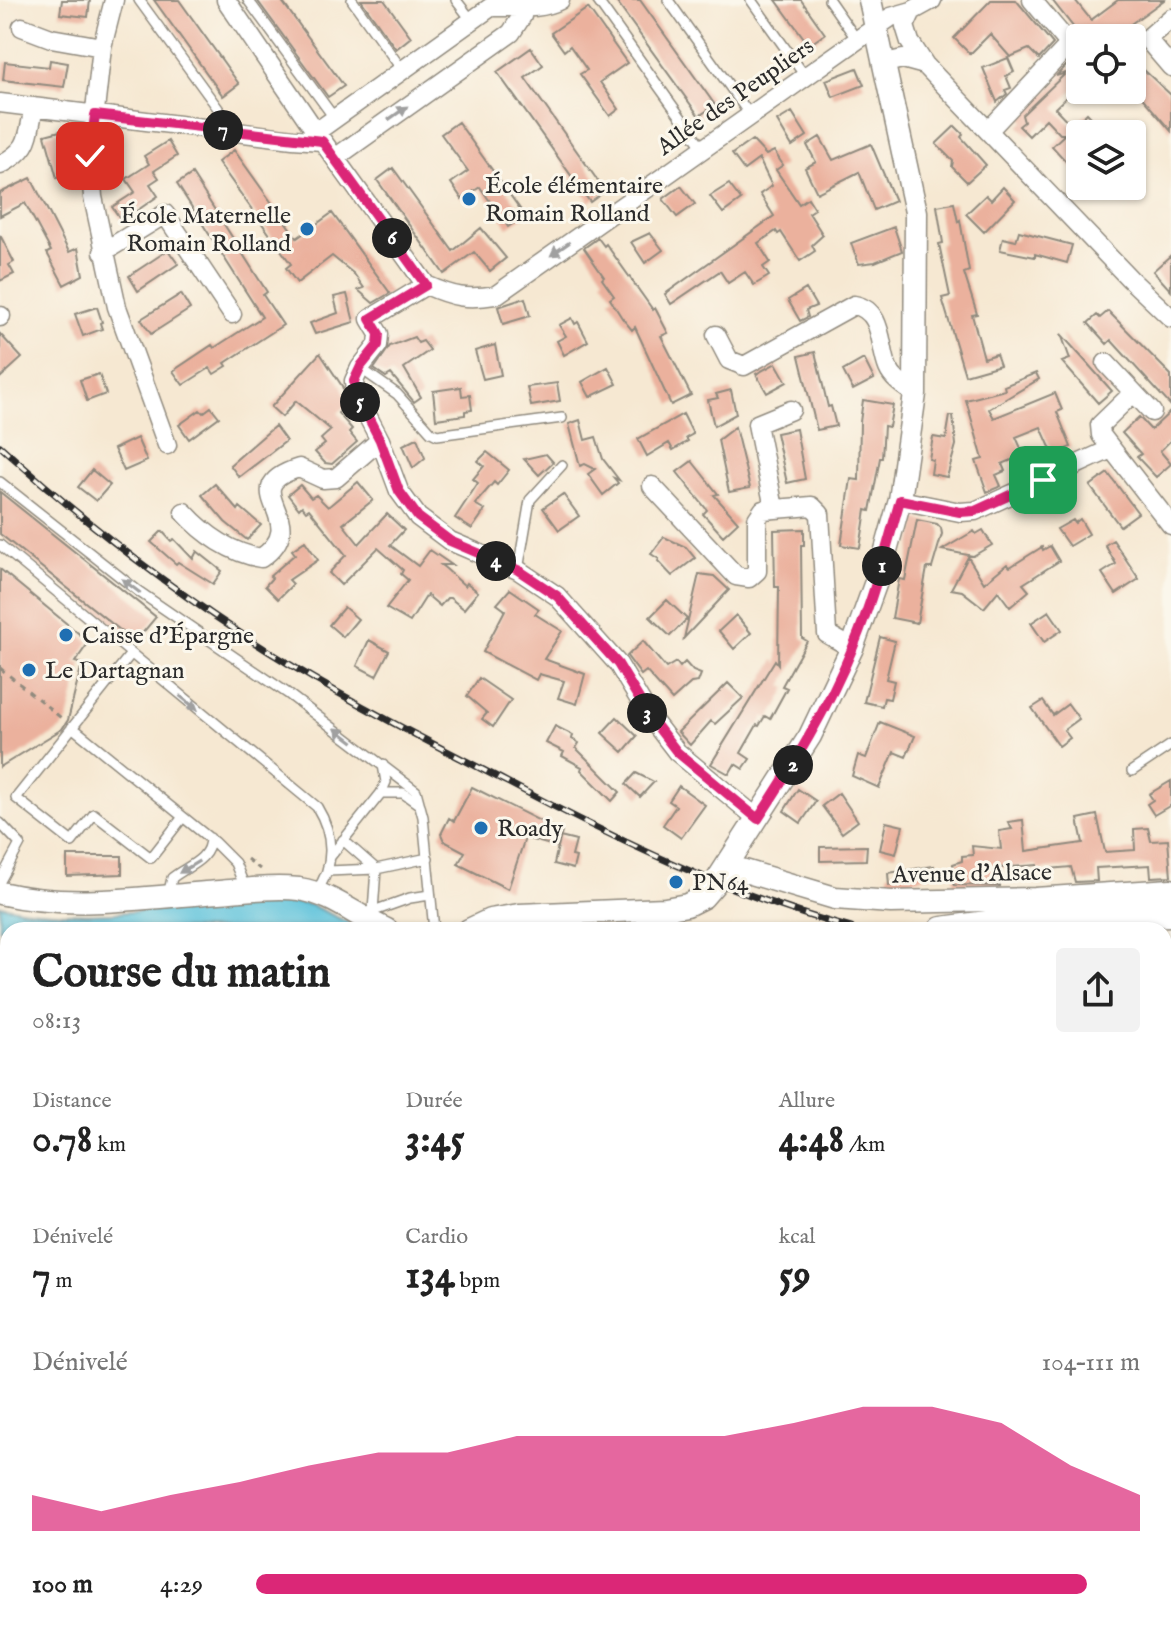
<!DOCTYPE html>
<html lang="fr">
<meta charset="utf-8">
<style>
:root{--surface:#fff;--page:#f2f2f2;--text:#222;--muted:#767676;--accent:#db2777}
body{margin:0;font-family:"IM FELL English",serif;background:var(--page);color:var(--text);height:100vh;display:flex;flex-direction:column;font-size:30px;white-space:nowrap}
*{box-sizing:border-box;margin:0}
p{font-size:26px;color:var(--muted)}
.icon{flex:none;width:44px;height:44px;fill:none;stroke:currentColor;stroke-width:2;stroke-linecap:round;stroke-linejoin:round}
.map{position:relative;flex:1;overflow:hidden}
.drawer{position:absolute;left:0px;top:922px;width:1172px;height:710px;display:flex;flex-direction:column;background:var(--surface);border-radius:24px 24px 0 0;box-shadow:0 2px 6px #0004}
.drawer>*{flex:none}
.tools{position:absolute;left:1066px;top:24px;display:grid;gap:16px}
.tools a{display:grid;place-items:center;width:80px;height:80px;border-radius:8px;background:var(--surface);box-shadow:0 2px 6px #0004;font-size:40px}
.pin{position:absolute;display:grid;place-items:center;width:68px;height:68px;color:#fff;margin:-34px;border-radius:16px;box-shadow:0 4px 12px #0006}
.km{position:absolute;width:40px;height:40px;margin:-20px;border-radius:50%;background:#222;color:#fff;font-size:22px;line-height:40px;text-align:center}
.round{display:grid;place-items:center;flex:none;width:84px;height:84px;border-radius:8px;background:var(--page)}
.overview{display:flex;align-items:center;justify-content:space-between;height:136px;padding:0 32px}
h1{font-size:44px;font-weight:800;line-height:60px}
.metrics{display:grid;grid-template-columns:repeat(3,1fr);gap:12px;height:136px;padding:8px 32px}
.metrics div{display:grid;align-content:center}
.metrics b{font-size:40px;font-weight:800}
.metrics small{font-size:22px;font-weight:400}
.metrics p{font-size:22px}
.chart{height:224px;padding:16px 32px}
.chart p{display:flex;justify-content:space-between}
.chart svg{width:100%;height:144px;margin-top:8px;fill:var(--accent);opacity:.7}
ul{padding:0 32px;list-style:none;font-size:26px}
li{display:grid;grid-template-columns:128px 96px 1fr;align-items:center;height:60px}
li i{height:20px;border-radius:10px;background:var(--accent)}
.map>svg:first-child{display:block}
</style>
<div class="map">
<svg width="1171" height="1631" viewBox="0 0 1171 1631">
<rect width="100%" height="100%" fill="#fbf7ec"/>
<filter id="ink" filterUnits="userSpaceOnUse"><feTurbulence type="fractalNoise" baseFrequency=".0125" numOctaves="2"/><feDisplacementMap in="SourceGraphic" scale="16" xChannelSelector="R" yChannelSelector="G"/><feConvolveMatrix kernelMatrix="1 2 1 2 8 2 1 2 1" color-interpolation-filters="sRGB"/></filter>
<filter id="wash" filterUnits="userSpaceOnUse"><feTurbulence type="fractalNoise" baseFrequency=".006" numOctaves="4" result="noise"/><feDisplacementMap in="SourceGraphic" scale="32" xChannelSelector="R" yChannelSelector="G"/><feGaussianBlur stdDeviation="1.8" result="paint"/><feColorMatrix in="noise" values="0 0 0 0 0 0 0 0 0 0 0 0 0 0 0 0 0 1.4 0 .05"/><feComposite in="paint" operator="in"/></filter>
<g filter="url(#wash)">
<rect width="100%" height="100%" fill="#f6e8d2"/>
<path fill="#5dc2db" stroke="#447683" stroke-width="2" d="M270,899L311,905L364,930L0,929V905C88,925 181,905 270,899Z"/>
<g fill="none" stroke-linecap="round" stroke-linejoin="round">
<path stroke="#5dc2db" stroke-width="26" d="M61,1631L67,1624"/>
</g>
<g id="blocks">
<path fill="#ebb19d" d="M62,0H90L88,17L60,14Z
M154,0H179L239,84L223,96Z
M257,0H281L344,86L328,97Z
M361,0H384L411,37L396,49Z
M615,0H640L715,105L699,116Z
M776,0H801L825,34L809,45Z
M991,0H1016L1053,44L1039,59L1029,49L1010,57L990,34L970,54L954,38Z
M1052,0H1075L1091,20L1118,0H1164L1121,31L1123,33L1115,38H1082Z
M588,8L627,63L600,82L619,109L610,116L580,74L587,70L570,46L564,51L551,33Z
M531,48L543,65L525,78L605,191L590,202L497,72Z
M1008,58L1014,72L1006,76L1011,88L1005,90L1007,94L997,102L983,68Z
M1132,59L1171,95V131L1132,86Z
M50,60L68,63L64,87L3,80L5,62L49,67Z
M1080,60V84L1055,108L1073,127L1087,113L1107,134H1067L1080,149V177L1052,146L1065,134H1060L1046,119L1029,136L1019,126L1024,122L1022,115L1066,73L1056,76L1067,65L1071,69Z
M857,68L864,85L833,97L826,80Z
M792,112L807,136L792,146L777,121Z
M458,122L525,216L508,227L480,187L462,199L451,183L468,171L441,134Z
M955,126L963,134L961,137L986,165L967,182L952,167L953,161L936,144Z
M60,131L72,174L57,178L45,135Z
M820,137L833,160L871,144L895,201L874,210L859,172L817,193L805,168L816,162L807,145Z
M752,140L766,155L774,151L783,165L776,170L799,204L808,198L815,209L809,213L823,235L812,245L815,251L800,261L781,232L778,234L776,231L758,243L770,262L763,267L769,276L754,285L745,272L728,283L720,271L671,304L665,294L774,216L760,194L772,186L759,159L744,170L732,154Z
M168,141L177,156L154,171L159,178L150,184L158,196L122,221L112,207L135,192L126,179L149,164L144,156Z
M234,150L297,238L332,213L390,293L373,303L358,290L364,288L354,274L332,256L297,283L286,268L291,264L218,162Z
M393,168L453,251L481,228L506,258L490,271L474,252L444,274L377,180Z
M192,174L267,292L263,295L283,325L225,363L227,366L214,374L210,368L183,385L173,371L212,345L214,348L262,317L177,184Z
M31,178L69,252L78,248L83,275L64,285L47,253L51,251L25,203L0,216V193Z
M729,184L741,200L723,213L710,196Z
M681,186L695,204L677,217L663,199Z
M1003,187L1015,200L984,232L966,214L986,195L991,200Z
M954,203L958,222L960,220L969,271L964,273L977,314L972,315L984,358L996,354L1000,365L965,375L942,298L950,296L939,244L943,243L937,206Z
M894,227L902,251L875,262L859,264L851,243Z
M1019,231L1072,245L1067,263L1035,254V257L1000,250L1003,238L1016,241Z
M650,233L663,250L645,263L631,242Z
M0,235L14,262L9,265L14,274L0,281Z
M598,238L604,246L606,244L653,310L655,308L668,333L661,336L691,395L671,405L635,327L632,330L622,318L610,299L614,296L602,279L604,277L584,248Z
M168,250L178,264L138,291L129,276Z
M1171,255V291L1153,271Z
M806,289L816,306L806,310L808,317L800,321L788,300Z
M181,294L190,309L151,334L141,319Z
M347,294L354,322L315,334L310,323L338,313L334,297Z
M525,298L530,316L503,324L498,307Z
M97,307L102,322L100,323L102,329L83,336L75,314Z
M1108,311L1171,375V406L1111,340L1107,344L1088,323L1097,315L1100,318Z
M572,318L575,324L578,322L588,341L564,355L557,341L566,336L559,325Z
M0,334L22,358L0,378Z
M1061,334L1112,391L1098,403L1062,362L1070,359Z
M414,337L418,343L423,341L430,350L404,368L421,397L414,402L391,374L386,377L374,369L390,346Z
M495,345L501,375L483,379L475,351Z
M815,352L828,407L831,406L836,426L817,430L799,356Z
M320,353L342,386L348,404L338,413L352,429L349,432L357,442L332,464L325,463L315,452L325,444L321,439L331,430L296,401L282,417L271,407Z
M864,359L874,379L853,390L843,371Z
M776,363L787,382L767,393L756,374Z
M608,367L617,384L590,397L582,382Z
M1036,373L1039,379L989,409L994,418L1055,393L1062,410L1057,412L1071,447L1053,454L1041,427L1016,437L1024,455L1002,464L1005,471L996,475L1001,486L987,492L976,461L983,459L966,400L1005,390L1004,386Z
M99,374L106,394L87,401L80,380Z
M557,383L560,401L531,406L527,387Z
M461,387L462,396L470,395L472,410L465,411V415L436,419L433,391Z
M731,390L736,414L714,426L708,400L718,398L716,394Z
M863,400L893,405L889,427L884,426L882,458H880L870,511L866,510L860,548L841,545L851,479L859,480L860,422Z
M211,407L219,417L189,439L179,425L200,410L203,413Z
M1171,411V440L1160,451L1171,464L1156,477L1137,457L1141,454L1122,433L1139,417L1151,430Z
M683,414L693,434L686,438L688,441L673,450L669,443L647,456L638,439Z
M950,416H953L956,445L947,477L931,474L933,460L929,459L933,437L946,439Z
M580,420L585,440L596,437L603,459L619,480L614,478L618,483L603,495L588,474L595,469L585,464L580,466L569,424Z
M275,426L286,441L239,477L230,465Z
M735,427L750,488L729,492L718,440Z
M796,429L805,479L787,483L776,433Z
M137,438L147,461L124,471L114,449Z
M417,438L425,458L413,468L403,445Z
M487,452L509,470L497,485L494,482L475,504L485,510L472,529L455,518L478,483L473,479L484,466L478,461Z
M546,454L553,462L539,475L524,459Z
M692,461L718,494L714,495L738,522L723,536L703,514L707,510L677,472Z
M92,470L110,485L96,501L78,487Z
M1108,473L1138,513L1120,526L1090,486Z
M358,482L373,500L343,524L359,544L387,514L404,530L390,545L418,566L430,550L452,565H441L446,569L465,586L467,583L478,592L464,609L450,598H447L440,606L427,595L410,622L386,608L408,580L401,574L403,570L378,548L341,585L329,573L346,555L309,509L306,511L302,506L299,509L288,495L300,485L311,498L316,495L328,507Z
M215,484L238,510L240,507L261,525L247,540L225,522L202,495Z
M0,492L156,617L135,642L0,534Z
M563,494L579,516L559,530L543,508Z
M1080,519L1089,534L1069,546L1057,529L1073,520L1075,523Z
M917,520L937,524L941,528L942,534L932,568H927L917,623L892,618L899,579L905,580Z
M804,529V545H801L802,638L807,641L782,686L787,688L770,719L765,716L759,726L757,725L741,753L750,759L743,769L735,764L729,774L711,764L775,660L778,664L779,587H775L774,530Z
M983,530L992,545L973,556L942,550L974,531L976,534Z
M162,531L171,541L174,539L193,559L197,551L222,571L213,584L178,562L176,564L151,542Z
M664,537L686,547L695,558L672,576L658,561L659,559L651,554Z
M1113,540L1139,579L1116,594L1102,573L1116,564L1105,545Z
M305,541L318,560L289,580L293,584L278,599L265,586L272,578L270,576L295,554L292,550Z
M1050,546L1059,561L1023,584L1029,591L1010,607L998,591L984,608L962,591L951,589L968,557L984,583L1007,564L1010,567L1042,547L1043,550Z
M0,569L89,642L75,662L82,664L68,720L62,729L0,767Z
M699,574L714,576L729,590L684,638Z
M510,589L539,609L535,614L562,631L544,659L585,674L577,704L558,698L564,681L539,674L536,680L483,652L505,610L497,604Z
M667,600L687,619L670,636L650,617Z
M344,607L358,619L343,637L329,625Z
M1049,611L1062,630L1044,642L1031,623Z
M736,615L751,633L734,649L719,631Z
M880,637L895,641L886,679L894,681L890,699L884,698L882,706L864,702Z
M369,640L389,651L376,676L357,666Z
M643,641L666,668L676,662L680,667L685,662L693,671L701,674L698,682L691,683L672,700L646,671L641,675L627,656Z
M479,678L511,700L493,727L482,719L487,713L467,696Z
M728,683L743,698L715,724L711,721L690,745L678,732Z
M1043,701L1053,715L1068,704L1079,719L1064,730L1070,738L1059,746L1032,708Z
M617,717L637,736L623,752L602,733Z
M880,722L915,736L906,757L894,752L879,788L852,776L858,755L866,758Z
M555,726L573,735L572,739L579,743L576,748L620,792L612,801L581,770L582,767L562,756L564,752L546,743Z
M636,773L654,782L640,797L626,784Z
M1171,781V805L1154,815L1147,804L1153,800L1149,794Z
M679,786L705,805L681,838L663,825L676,806L669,801Z
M472,787L562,832L558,847L525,838L508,889L458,864L465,852L444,841L441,834L449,818L454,821Z
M798,789L816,801L801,823L784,811Z
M839,793L858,821L842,833L822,806Z
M1097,815L1105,852L1135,850L1134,829L1148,828L1151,841L1168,840L1171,876L1151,877L1150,865L1096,868L1097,881L1075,882L1071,867L1037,870V865L999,868L1000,886L954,885L953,864L962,861V856L973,855L972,846L1001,849L999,831L1012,829L1008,822L1023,820L1026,851L1083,843L1078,819Z
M886,822L903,826L896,854L880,850Z
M560,837L576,841L572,856L576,857L573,869L554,864Z
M867,846L866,860L820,861V847Z
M67,856H122V874L67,876Z
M934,866L936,874L902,882V885L889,886L888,873Z"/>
</g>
</g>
<g filter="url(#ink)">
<use href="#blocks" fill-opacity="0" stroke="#908a7e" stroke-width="2"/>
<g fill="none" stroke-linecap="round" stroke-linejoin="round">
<defs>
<path id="service" d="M139,0L233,129
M248,0L335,119
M352,0L403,71
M456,0L472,21
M597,0L702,147
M668,0L750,115
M751,0L805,76
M829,0L857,40
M360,368L397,394L431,432L437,435L562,418
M0,482L138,591L287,693L416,791L423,817L434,930
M0,545L317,807C333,833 336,866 316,891
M518,570L530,500L562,465
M130,655L16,798L72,842L94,814L151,858L183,817
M72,727L214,842L235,863L246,890
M1132,771L1171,745
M381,793H403L420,805
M0,823L20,844L0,881
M343,840L376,869L373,911
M330,857L381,793L386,782L383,765
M328,871L376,869L428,858
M168,895L172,878C186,866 210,861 210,838
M368,913L410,898L430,895
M0,1028L8,1039
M0,1105L8,1094
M0,1444L8,1443
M771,1626L787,1631
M358,1631V1624"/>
<path id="minor" d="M114,0L102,47L90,156L93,197L117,307L167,445
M226,0L316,132L426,285C453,297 467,300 496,295L863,36L891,17L912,11L932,0
M912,11L905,26L910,42L925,65L1130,279L1171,318
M1171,18L1147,39L1171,67
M22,27L51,38L102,47
M885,63L903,59L925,65
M0,103L293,139L322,141
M988,131L1067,47L1065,39L1032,0
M316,132L491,7C515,6 539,11 560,0
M335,158L511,33L522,16L524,5
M0,165C31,148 27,139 34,107
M103,252L165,214L232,314
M426,285L370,319L379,334L378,345L360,368L354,381L355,392L380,440L399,491L418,517L450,541L518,570L557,596L618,664L650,717L677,752L758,819
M0,317L1,316
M716,335L729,360L744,366L854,305C884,310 879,347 888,368C893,380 905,387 915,394
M1106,363L1152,412
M1133,393L1100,425L1101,435L1171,525
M652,486L736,576L749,578L757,571V519L763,510L812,506L820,514L827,634L852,648
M900,500L960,512L975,511L1111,449
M774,508L757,424L791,410
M184,512C204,534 231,553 261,558C316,520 230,489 299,468L323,479L336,478L380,440
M1164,1052H1171
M0,1300L3,1336L8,1347
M1164,1440L1171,1415
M332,1624L334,1631
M1149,1624V1631
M432,1631L437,1624
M769,1631L772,1624"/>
<path id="tertiary" d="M728,866L835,898L891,902L1035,899L1171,890
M0,893C72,910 147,897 219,892C245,890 273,886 299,889C333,894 357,917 387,930
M469,930L490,920L519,915L665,909L687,905L703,897L716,882L810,736L852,648L881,568L900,500L915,394L916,212L870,0
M0,1155L8,1153"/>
<path id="secondary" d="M942,930L1040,917L1171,913
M0,1520L8,1508"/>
<path id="primary" d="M1164,1288L1171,1291
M105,1631L110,1624
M133,1631L139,1624"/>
</defs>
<use href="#service" stroke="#908a7e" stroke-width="12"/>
<use href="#minor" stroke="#908a7e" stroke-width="21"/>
<use href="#tertiary" stroke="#908a7e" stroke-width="25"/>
<use href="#secondary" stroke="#908a7e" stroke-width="29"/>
<use href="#primary" stroke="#908a7e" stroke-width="31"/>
<path stroke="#908a7e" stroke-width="3" stroke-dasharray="6 6" stroke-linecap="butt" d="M0,668L65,721
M247,859L260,869
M227,1624L236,1631"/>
<use href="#service" stroke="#fff" stroke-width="9"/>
<use href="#minor" stroke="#fff" stroke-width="18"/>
<use href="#tertiary" stroke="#fff" stroke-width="22"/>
<use href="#secondary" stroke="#fff" stroke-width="26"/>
<use href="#primary" stroke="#fff" stroke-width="28"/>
<defs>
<path id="rail" d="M0,446C88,526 187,602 289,664C360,707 433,744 507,782C617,840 730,895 851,928
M1164,942H1171
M1164,1372L1171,1352
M1120,1631V1624"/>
</defs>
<use href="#rail" stroke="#2b2b2b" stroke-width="7"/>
<use href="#rail" stroke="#fbf7ec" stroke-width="4" stroke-dasharray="12" stroke-linecap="butt"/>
</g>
<defs><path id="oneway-solid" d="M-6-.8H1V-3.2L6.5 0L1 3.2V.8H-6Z" transform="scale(2)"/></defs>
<g fill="#a0a0a0">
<use href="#oneway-solid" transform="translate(398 113) rotate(-35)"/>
<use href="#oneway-solid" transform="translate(560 249) rotate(145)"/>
<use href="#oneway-solid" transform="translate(131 586) rotate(-143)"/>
<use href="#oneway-solid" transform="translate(189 703) rotate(39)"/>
<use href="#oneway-solid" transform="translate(344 735) rotate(-143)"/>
<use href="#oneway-solid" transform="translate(189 867) rotate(149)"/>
</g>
</g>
<g fill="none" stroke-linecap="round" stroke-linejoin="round" filter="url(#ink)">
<defs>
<path id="route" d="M90,156L95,115L322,141L426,285L370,319L379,334L378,345L361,366L354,381L355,392L380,440L399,491L418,517L450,541L518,570L557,596L618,664L650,717L677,752L758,819C794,764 828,708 853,647C873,599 886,550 900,500L960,512L975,511L1043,480"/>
</defs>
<use href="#route" stroke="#fff" stroke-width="16"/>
<use href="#route" stroke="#db2777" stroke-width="10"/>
</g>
<g fill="#1f6fb2" stroke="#fbf7ec" stroke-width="3">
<circle cx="469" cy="199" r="8"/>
<circle cx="307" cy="229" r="8"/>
<circle cx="66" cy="635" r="8"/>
<circle cx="29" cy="670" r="8"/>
<circle cx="481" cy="828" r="8"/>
<circle cx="676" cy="882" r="8"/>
</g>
<g text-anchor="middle" stroke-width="6" stroke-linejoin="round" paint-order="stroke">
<g font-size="24" fill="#2b2b2b" stroke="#fbf7ec">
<text transform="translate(735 96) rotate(-35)" y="8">Allée des Peupliers</text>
<text transform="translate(972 873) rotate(-1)" y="8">Avenue d'Alsace</text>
</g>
<g font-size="24" fill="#2b2b2b" stroke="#fbf7ec" text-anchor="start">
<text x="485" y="193">École élémentaire<tspan x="485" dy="28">Romain Rolland</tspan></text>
<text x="291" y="223" text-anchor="end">École Maternelle<tspan x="291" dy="28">Romain Rolland</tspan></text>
<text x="82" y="643">Caisse d'Épargne</text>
<text x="45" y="678">Le Dartagnan</text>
<text x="497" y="836">Roady</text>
<text x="692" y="890">PN64</text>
</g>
</g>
</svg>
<div class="tools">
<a><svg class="icon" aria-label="locate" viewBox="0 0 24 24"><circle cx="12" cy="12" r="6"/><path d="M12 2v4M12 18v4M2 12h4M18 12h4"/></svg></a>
<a><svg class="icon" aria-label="layers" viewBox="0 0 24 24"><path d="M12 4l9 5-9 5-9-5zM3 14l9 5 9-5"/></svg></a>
</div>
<div class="pin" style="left:1043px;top:480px;background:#1e9e55"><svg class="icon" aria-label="arrive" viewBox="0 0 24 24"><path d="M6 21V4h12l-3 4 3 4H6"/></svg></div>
<div class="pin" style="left:90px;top:156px;background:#d93025"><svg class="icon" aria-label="check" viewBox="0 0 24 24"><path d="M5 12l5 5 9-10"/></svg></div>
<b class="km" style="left:882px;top:566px">1</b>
<b class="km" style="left:793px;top:765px">2</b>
<b class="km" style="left:647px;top:713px">3</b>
<b class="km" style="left:496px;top:561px">4</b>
<b class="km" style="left:360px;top:402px">5</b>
<b class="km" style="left:392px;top:238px">6</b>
<b class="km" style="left:223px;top:130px">7</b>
<section class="drawer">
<div class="overview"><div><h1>Course du matin</h1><p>08:13</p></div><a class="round"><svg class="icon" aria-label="share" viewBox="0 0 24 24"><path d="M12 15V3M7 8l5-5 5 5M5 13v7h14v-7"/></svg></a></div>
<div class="metrics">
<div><p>Distance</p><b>0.78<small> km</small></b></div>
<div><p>Durée</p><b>3:45</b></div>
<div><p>Allure</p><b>4:48<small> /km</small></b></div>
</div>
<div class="metrics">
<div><p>Dénivelé</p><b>7<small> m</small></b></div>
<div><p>Cardio</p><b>134<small> bpm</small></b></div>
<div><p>kcal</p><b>59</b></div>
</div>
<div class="chart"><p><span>Dénivelé</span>104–111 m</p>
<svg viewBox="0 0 160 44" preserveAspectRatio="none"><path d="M0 44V33L10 38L20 33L30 29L40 24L50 20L60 20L70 15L80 15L90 15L100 15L110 11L120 6L130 6L140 11L150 24L160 33V44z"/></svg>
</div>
<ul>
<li><b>100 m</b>4:29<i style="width:94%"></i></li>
</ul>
</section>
</div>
